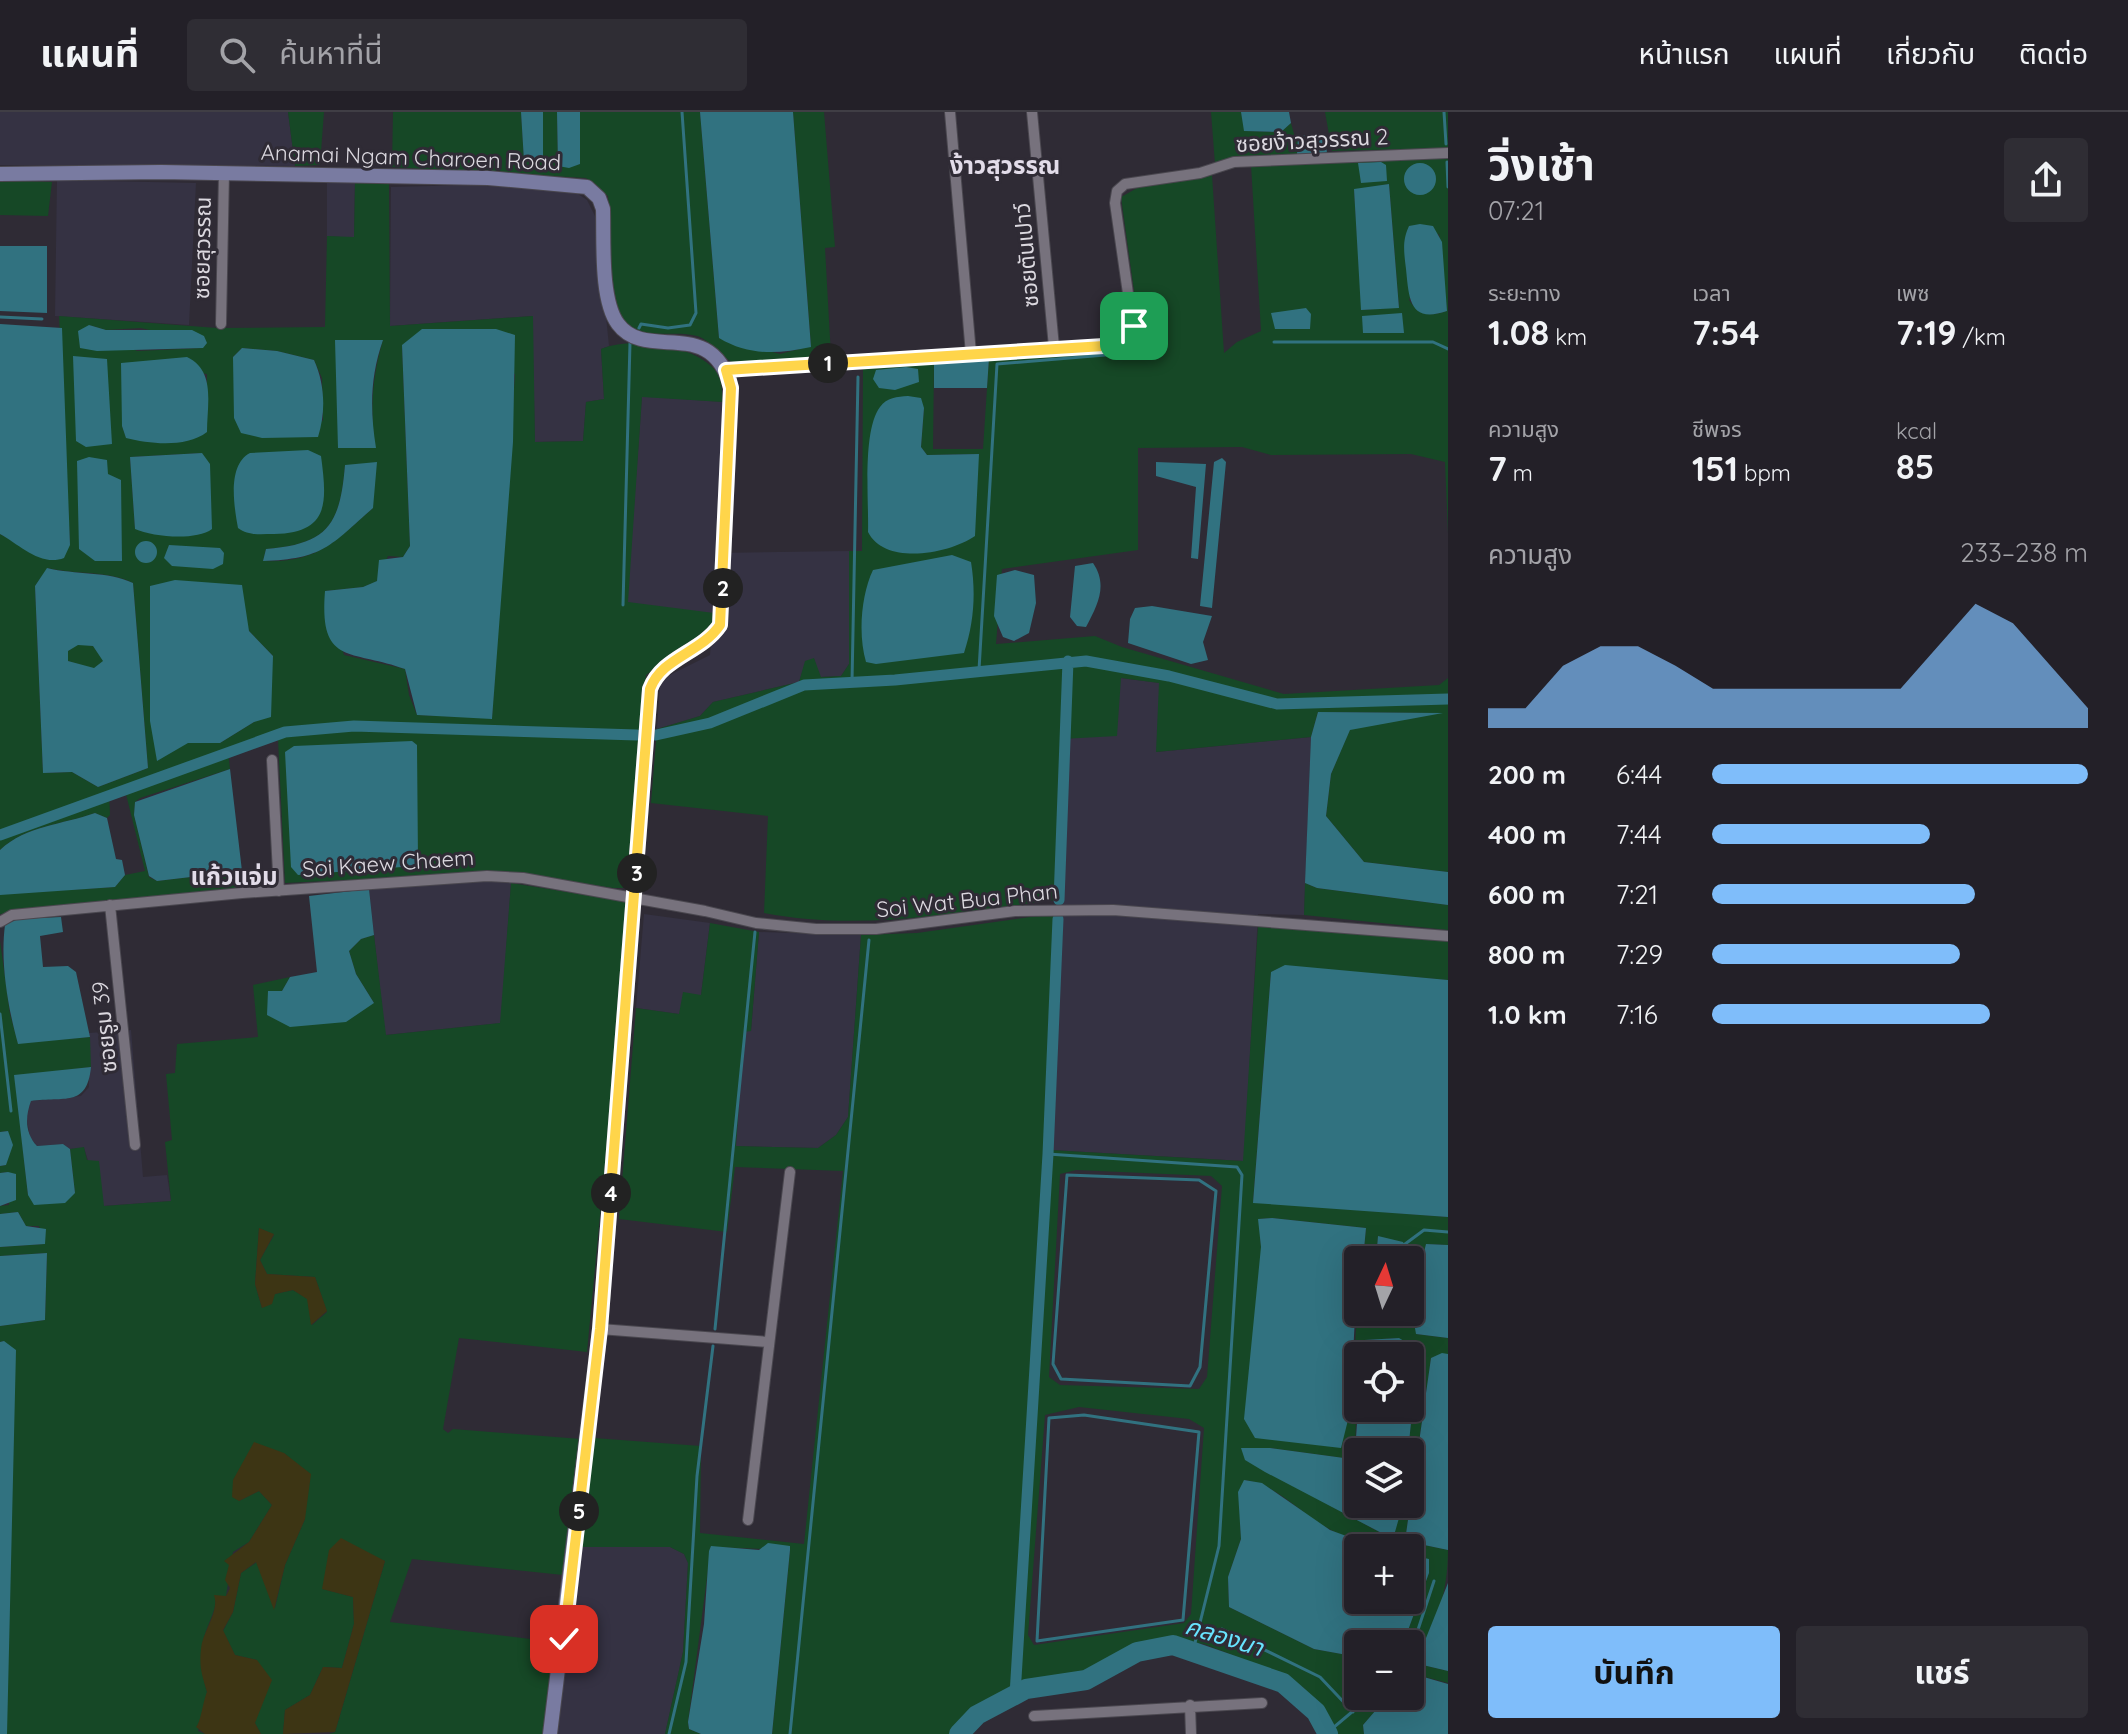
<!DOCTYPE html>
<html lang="th">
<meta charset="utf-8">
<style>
:root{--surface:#232028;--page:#2f2d34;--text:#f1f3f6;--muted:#a3a3a8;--line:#403e45;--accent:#7fbdfa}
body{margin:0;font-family:Quicksand,"Noto Sans Thai",sans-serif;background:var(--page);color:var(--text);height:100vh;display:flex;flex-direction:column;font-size:30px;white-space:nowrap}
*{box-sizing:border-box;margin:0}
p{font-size:26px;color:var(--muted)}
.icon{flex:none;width:44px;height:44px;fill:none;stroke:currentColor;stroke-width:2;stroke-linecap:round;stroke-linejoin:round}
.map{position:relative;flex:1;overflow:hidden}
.side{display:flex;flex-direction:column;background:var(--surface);width:680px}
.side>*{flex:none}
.needle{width:52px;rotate:4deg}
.tools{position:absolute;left:1344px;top:1134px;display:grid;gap:16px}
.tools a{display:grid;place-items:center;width:80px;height:80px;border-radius:8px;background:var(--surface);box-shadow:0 8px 32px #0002,0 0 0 2px var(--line);font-size:40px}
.pin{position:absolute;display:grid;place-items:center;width:68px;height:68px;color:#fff;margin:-34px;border-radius:16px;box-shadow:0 4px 12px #0006}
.km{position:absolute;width:40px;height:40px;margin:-20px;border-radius:50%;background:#222;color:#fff;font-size:22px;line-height:40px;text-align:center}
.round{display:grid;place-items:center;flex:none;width:84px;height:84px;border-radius:8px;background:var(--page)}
.overview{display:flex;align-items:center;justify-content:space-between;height:136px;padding:0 40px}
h1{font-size:44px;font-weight:700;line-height:60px}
.stats{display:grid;grid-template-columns:repeat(3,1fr);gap:12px;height:136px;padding:8px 40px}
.stats div{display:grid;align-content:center}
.stats b{font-size:34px;font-weight:700}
.stats small{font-size:22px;font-weight:400}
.stats p{font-size:22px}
.chart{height:224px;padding:16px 40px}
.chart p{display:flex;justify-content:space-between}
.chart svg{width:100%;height:144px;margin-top:8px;fill:var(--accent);opacity:.7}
.action{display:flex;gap:16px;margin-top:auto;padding:16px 40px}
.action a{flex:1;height:92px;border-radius:8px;background:var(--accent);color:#111;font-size:32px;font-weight:700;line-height:92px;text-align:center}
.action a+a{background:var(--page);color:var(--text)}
ul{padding:0 40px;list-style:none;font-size:26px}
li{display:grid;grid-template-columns:128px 96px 1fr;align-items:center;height:60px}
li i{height:20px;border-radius:10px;background:var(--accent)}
header{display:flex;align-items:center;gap:48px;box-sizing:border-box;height:112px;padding:0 40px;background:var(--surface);border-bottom:2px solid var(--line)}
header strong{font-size:38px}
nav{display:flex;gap:44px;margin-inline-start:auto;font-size:28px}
.search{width:560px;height:72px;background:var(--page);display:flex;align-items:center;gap:20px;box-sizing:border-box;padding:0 28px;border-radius:8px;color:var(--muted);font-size:30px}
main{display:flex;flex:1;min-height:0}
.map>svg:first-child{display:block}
</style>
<header>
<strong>แผนที่</strong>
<div class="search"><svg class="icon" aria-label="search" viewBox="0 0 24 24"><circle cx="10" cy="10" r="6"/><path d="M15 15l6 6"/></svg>ค้นหาที่นี่</div>
<nav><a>หน้าแรก</a><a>แผนที่</a><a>เกี่ยวกับ</a><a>ติดต่อ</a></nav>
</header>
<main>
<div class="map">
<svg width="1448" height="1622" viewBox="0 0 1448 1622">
<rect width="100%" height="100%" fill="#2f2b35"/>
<path fill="#353243" d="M0,0H288L295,54L0,53Z
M57,68L196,71L189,213L55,204Z
M355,69L354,126L327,124V71Z
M472,73L575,80L587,88L596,106L609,234L601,237L604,287L586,290L583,329L535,330L532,204L390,214L391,75Z
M642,284L723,290L717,441L849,439V552L841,564L820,565L814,547L806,549L799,570L713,590L700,604L657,617L660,568L710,543L712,516L627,490Z
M1121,566L1160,571L1157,640L1311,625L1304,803L1258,802L1244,1049L1050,1038L1063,811L1056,788L1062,627Z
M494,769L511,771L501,911L385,923L369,777Z
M644,802L710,811L701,883L679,902L636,896Z
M759,820L861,823L848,1005L836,1023L818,1036L735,1034L744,919H751Z
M131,918L143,1065L167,1063L171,1089L103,1094L84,1036L70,1037L63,1032L37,1034L30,1026L26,1002L31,989L81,984L89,975V921Z
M567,1434L670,1435L684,1442L688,1451L683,1540L665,1622H544Z"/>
<path fill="#164826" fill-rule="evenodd" d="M288,0H324L320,53L295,54Z
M393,0H521L524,48L543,44V0H557L558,54L580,52V0H700L719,226L780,242L811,234L793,0H824L835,135L825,136L831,244C809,246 756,256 738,252C723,249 713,229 697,224C677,218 650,227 630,215C607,200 611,112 608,84L586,66L392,55Z
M1211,0H1241L1245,19L1281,20L1291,11L1294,22L1298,23L1297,43L1215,52Z
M1325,0H1448V36L1332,39Z
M1448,46V421L1445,350L1411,342L1271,343L1242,335L1138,336V438L1002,457L996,532L1095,524L1122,535L1284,582L1439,573L1448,566V760L1364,750L1326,704L1331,662L1350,617L1437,601L1318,600L1311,625L1156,640L1159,571L1121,566L1117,624L1062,627L1056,788C958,800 862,820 764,801L768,704L651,691L657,617L700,604L713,590L799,570L805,549L814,546L821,565L841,564L849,552V439H862L863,254L934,250L933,337H983L989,246L1134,235L1140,222L1121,85L1139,75L1212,63L1224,241L1237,230L1261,219L1251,53ZM1389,72L1399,195L1362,198L1354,78ZM1439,121L1447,199C1430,205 1419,203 1409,188ZM924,296L921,335L927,343L979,342L868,420Z
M0,68L52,70L48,104L0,103Z
M355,69H389L390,214L533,204L535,330L583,329L586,290L604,287L601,237C630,224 703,233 719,264C722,271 722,282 723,290L642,285L628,490L714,501L712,516L646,563L631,770L624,776H613L511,760L285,771L278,627H259L228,638L230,657L140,686L135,690L134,703L149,765L157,769L242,759L245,775L0,802V782L115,775L125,763L145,759L124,674L109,680L110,703L107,706L95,701C62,713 27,713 0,738V422L16,431L70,433L59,204L217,216L325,215L327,124L354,125ZM89,213L106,218L141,216L206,231L202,236L137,239ZM383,228C372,265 370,297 375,336H339ZM402,233L515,262L492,606L417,603L409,583L405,557L344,543L325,479L363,475L378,469L388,444L403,445L410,434ZM242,236L277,239L314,248L322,266L323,309L233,245ZM122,251L207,262L206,320C186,335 150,332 126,325L122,314ZM202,341L135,417L130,345ZM345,353L373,396C334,430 318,451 263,449L266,437C328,432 340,413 345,353ZM48,456C75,463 109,458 133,471L148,656L98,675L72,660L43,661L35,474ZM242,496L249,519L273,544L254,610L220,631H188Z
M78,532L93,534L104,549L94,557L68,549V539Z
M511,771L630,790L587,1240L459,1226L443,1317L448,1321L453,1317L581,1327L563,1463L412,1447L390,1510L555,1530L544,1622H329L335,1620L385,1449L374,1445L323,1477L353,1485L354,1512L342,1556L323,1555L310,1583L285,1598L283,1622H261L255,1611L257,1548L235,1543L223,1519L233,1500L241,1461L257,1450L275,1496L285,1453L305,1407L301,1357L284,1341L246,1350L233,1368L239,1389L259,1379L272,1393L249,1430L233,1440L226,1484L216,1488C215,1499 210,1508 206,1519C198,1540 201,1559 207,1580L198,1619L205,1622H7L4,1229L0,1230V1214L45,1208L47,1141L0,1144V1135L44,1132L39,1114H26L18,1100L0,1102V1094L9,1093L8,1060L0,1061V1054L6,1053L8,1019L0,1020V829L10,902L18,931L90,925L91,955L15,964L28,1083L75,1081L70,1037L84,1035L87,1048L99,1049L104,1094L171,1089L165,1030L172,1028L166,962L175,961L177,932L258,925L253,873L290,865L282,879L374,891L356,862L349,839L361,827L374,823L386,923L500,911ZM259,1116L274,1123L260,1148L267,1162L315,1165L327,1200L312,1213L308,1187L293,1178L275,1182L262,1196L255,1172Z
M1305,771L1317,776L1448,793V818L1304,803Z
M1044,803L1061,804L1063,811L1050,1038L1243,1049L1258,814L1448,827V868L1285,854L1271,860L1253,1090L1448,1105V1133L1426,1132L1416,1222L1448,1226V1242L1431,1246L1410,1391L1408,1340L1417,1253L1399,1226L1364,1228L1363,1244H1358L1355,1341L1344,1346L1270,1336L1246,1348L1392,1427L1403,1392H1410L1405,1429L1448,1438C1448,1477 1437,1521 1410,1550L1448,1559V1571L1410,1561V1532H1403L1429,1461V1448L1410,1443V1436C1382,1436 1356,1431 1331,1418C1300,1402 1280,1374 1245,1368L1239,1381L1241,1427L1228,1465L1229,1495L1314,1537L1358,1545V1584H1388L1363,1613L1364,1622H1336L1304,1576L1279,1561L1204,1532L1170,1529L1128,1539L1074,1567L1027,1572L977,1598L953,1622H772L790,1438L711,1435L688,1610L689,1617L701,1622H665L683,1540L688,1451L684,1442L670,1435H582L594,1326L701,1334L700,1421L804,1432L843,1059L735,1055L727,1120L619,1107L636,896L679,902L683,880L701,883L710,811L759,820L751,919L744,920L736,1034L818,1036L836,1023L848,1005L861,823L917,821ZM1076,1058L1211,1064L1222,1074L1207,1265L1199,1277L1060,1273L1049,1265L1060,1062ZM1272,1106L1366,1116L1363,1148H1376L1378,1124L1409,1140L1410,1200H1398L1391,1212L1373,1208L1374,1200H1358V1189L1350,1300L1261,1135L1259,1107ZM1079,1295L1189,1307L1204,1316L1191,1502L1184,1511L1034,1533L1028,1523L1045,1303Z"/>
<path fill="#3d3514" d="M259,1116L274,1122L260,1148L267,1162L315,1165L327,1199L311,1213L307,1187L293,1178L275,1182L272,1192L262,1196L255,1172Z
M254,1330L284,1341L311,1362L305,1407L285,1453L274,1498L256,1450L241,1461L233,1500L223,1518L235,1543L257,1548L272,1568L255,1611L261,1622H205L196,1615C201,1610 203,1589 207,1580C202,1562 199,1556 201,1537C202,1520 220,1500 214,1483L226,1484L230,1476L225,1468L229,1453L224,1449L249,1430L272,1393L259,1379L239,1389L232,1385L233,1368Z
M341,1426L385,1449L335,1620L283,1622L285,1598L310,1583L323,1555L342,1556L354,1512L353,1485L322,1477L329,1438Z"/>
<path fill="#317280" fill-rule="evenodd" d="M521,0H543V45L537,49H524Z
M557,0H580V52L569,56L558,54Z
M700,0H793L811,235C778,242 749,244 719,226Z
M1241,0H1289L1291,11L1281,20L1244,19Z
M1298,23L1325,25L1327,41L1297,43Z
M1381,50L1386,53L1387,69L1361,71L1358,51Z
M1404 67a16 16 0 1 1 32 0a16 16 0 1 1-32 0Z
M1389,72L1399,196L1361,198L1354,77Z
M1420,112L1433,114L1442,130L1447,199C1409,212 1409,186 1406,157C1404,140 1402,129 1409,114Z
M0,134H47V201L0,199Z
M1306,196L1311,202L1310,217H1275L1271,201Z
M1402,201L1404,221H1363L1362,204Z
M0,212L62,216L70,433L64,446C41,455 20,433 0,422Z
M89,213L106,218H192L204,224L207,231L203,236L97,239L80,236L78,219Z
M422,217H496L515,223L513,330L492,607L417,603L405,557C350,537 319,554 325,479L363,475L377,469L379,448L403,445L410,434L402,233Z
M335,228H383C370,265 370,298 376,336H338Z
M242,236L277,239L314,248C325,272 326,300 318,325L262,326L241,321L234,306L233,245Z
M73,244L107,247L112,332L86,335L76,329Z
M187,245C216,259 207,292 207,320C186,336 150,332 126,326L122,314L121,251Z
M989,246L987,276H934V250Z
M906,255L918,257L919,270L895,278L879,276L873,267L876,258Z
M908,284L921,286L924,296L921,335L927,343L979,342L975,424C949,442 885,454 868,420C869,389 862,319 880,295C887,285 897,285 908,284Z
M308,338L321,344C327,390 330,421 274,422C260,422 249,424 238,416C234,394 227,353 250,341Z
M202,341L210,352L212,417C196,429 153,425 135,417L130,345Z
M89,345L107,348L108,362L121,368L122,449H95L79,437L77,349Z
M1222,346L1226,350L1212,496L1200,494L1214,350Z
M377,350L373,396C330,434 323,447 263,449L266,437C328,432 340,413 345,353Z
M1156,350L1206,352L1198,447L1191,446L1196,375L1156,364Z
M135 440a11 11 0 1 1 22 0a11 11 0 1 1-22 0Z
M169,433L220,436L224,441L223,452L213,457L172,454L164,446Z
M952,443L971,450C976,481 974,511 964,541L876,552L866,550C858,523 861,483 873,458Z
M1093,451C1108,473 1098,492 1086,515L1077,514L1070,505L1075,454Z
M47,456C75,463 108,459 133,471L148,656L98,675L72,660L43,661L35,474ZM78,533L93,534L103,549L94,556L68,549V539Z
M1015,458L1034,463L1036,491L1029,521L1014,529L1003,525L994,504L997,463Z
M175,468L242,473L249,519L273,544L271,605L254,610L220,631H188L157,649L150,609V474Z
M1152,494L1212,504L1203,530L1208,548L1191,552L1128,531L1130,507L1135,496Z
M1318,600L1443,601L1350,618L1331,662L1326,704L1364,750L1448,760V793L1317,776L1305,771L1311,625Z
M412,629L417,633L418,748L415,754L298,763L291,755L285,640L294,634Z
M230,657L242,759L157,769L149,764L134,703L135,690Z
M95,701L107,706L116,747L122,748L125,763L115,775L0,783V738C27,713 62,713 95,701Z
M369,777L374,823L361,827L349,839L356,862L374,891L346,910L290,915L267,903L268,879H282L290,865L317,860L309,784Z
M61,805L63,820L40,824L43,855L68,854L76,860L90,925L18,932C8,896 0,850 5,813L18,807Z
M1285,853L1448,868V1105L1253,1091L1271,860Z
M91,955C87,996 64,984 31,989C25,1005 25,1021 37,1034L63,1032L70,1037L75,1081L65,1091L34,1093L28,1083L14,963Z
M8,1019L13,1033L6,1053L0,1054V1020Z
M8,1060L16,1062V1088L0,1094V1061Z
M18,1100L26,1114L46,1117L45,1132L0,1135V1102Z
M1272,1106L1366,1116L1363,1148H1358L1350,1300L1341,1336L1255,1326L1244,1307L1261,1135L1258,1107Z
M1378,1124L1403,1130L1409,1141L1406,1148H1376Z
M1426,1132L1448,1133V1226L1416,1222L1411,1193Z
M47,1141L45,1208L0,1214V1144Z
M1374,1200H1398L1391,1212L1379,1213L1373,1208Z
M1399,1226L1414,1235L1417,1253L1408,1340H1358V1392H1403L1393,1427L1265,1360L1245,1348L1241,1336H1270L1344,1346L1355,1341L1358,1296H1410V1244H1363L1364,1228Z
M4,1229L16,1238L7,1622H0V1230Z
M1442,1241L1448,1242V1438L1405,1429L1431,1246Z
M1244,1368L1262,1371L1330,1418L1379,1436H1358V1488H1410V1443L1429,1447V1461L1403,1532H1358V1545L1314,1537L1229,1495L1228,1465L1241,1427L1238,1380Z
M768,1431L790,1434V1438L772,1622H701L689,1617L688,1610L704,1512L709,1439L711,1434L759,1438Z
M1448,1471V1559L1410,1550L1422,1536Z
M1410,1561L1448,1572V1622H1364L1363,1613L1388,1584H1410Z"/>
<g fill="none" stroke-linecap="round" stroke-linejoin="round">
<path stroke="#317280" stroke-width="3" d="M1444,0L1446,32
M1447,50L1448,75
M0,205L42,207
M639,216L641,212L668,216L690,213L696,201L682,0
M1274,230H1433L1448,237
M623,493L630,231
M979,558L997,252L1129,241
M852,570L858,265
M0,902L11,999
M1048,1042L1237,1055L1242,1063L1219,1434L1193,1539
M1067,1063L1199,1068L1216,1079L1200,1255L1190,1274L1061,1267L1053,1252Z
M1401,1135L1424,1118L1448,1120
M715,1217L755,820
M1084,1303L1199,1320L1183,1508L1037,1529L1049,1306Z
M1222,1517L1320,1565L1353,1600
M1410,1542L1434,1469
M1327,1621L1371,1584
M669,1622L686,1550L697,1364L713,1234
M790,1622L869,828"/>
<path stroke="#317280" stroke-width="11" d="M656,623L710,611L804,573L895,568L1086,549L1169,564L1277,592L1448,587
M0,723L285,620L354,614L637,623
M1059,788L1068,549
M1015,1583L1048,1042L1058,807"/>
<path stroke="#317280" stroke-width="20" d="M959,1622L977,1603L1026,1577L1086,1568L1137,1540L1173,1533L1283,1571L1316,1600L1328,1622"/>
<defs>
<path id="street" d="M950,0L971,242
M1032,0L1054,235
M221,212L224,61
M726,258L1120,233L1131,229L1134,223L1115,91L1117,79L1125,72L1200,61L1234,50L1448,41
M272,648L279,779
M110,793L135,1033
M0,810L12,803L242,781L487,764L523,766L705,799L756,811L816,817H876L1015,799L1113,798L1448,824
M600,1217L769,1230
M748,1408L790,1060
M1190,1593L1191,1622
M1034,1604L1262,1591"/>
<path id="secondary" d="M0,62L161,60L488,66L587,75L599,86L603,97C604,128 600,188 618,212C647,251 712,202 731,276L720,513C701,541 662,545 650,577L600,1217L550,1622"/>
</defs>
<use href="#street" stroke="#4a474f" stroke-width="12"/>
<use href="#secondary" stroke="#4a474f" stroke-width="16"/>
<use href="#street" stroke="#77727d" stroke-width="10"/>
<use href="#secondary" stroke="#797ba1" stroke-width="14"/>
</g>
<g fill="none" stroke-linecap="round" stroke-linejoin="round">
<defs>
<path id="route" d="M564,1527L600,1217L650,577C662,545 701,541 720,513L731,276L726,258L1120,233L1131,229L1134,214"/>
</defs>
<use href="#route" stroke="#fff" stroke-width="16"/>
<use href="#route" stroke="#ffd54a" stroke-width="10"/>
</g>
<g text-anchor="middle" stroke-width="6" stroke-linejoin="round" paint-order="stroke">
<g font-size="22" fill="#dbd8df" stroke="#2f2b35">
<text transform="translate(1312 28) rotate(-3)" y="8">ซอยง้าวสุวรรณ 2</text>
<text transform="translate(411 45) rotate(2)" y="8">Anamai Ngam Charoen Road</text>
<text transform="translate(202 136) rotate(-89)" y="8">ซอยสุวรรณ</text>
<text transform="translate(1026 143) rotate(-95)" y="8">ซอยตันเปาว์</text>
<text transform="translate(388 751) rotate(-4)" y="8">Soi Kaew Chaem</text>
<text transform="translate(967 788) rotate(-6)" y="8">Soi Wat Bua Phan</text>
<text transform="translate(104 915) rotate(-96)" y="8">ซอยรูม 39</text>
</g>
<g font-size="24" font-weight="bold" fill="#e2dce9" stroke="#2f2b35">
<text x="1005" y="62">ง้าวสุวรรณ</text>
<text x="234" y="773">แก้วแจ่ม</text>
</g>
<g font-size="24" font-style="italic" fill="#68e4ff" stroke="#2f2b35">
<text transform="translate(1224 1525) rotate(17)" y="8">คลองนา</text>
</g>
</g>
</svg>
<div class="tools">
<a><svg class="needle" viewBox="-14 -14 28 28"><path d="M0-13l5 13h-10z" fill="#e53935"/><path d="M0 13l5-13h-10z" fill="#a3a3a8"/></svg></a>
<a><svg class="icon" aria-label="locate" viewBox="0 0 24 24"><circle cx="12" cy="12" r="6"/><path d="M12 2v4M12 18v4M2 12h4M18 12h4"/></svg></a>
<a><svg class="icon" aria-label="layers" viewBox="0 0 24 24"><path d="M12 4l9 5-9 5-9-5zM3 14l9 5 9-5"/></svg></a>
<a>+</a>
<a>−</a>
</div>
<div class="pin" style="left:1134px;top:214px;background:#1e9e55"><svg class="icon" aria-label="arrive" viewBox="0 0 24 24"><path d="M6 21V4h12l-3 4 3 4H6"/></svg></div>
<div class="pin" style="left:564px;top:1527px;background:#d93025"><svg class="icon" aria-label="check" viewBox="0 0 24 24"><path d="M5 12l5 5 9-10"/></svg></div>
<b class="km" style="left:828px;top:251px">1</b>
<b class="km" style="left:723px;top:476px">2</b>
<b class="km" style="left:637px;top:761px">3</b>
<b class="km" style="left:611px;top:1081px">4</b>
<b class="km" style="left:579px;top:1399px">5</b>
</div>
<section class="side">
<div class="overview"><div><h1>วิ่งเช้า</h1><p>07:21</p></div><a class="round"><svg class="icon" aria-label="share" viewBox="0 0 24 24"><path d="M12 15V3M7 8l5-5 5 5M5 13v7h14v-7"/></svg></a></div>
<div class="stats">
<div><p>ระยะทาง</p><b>1.08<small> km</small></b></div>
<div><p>เวลา</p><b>7:54</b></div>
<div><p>เพซ</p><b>7:19<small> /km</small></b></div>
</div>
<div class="stats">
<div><p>ความสูง</p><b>7<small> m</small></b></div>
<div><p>ชีพจร</p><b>151<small> bpm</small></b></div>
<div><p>kcal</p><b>85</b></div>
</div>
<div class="chart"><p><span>ความสูง</span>233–238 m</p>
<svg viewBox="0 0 160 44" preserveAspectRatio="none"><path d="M0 44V38L10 38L20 25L30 19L40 19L50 25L60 32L70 32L80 32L90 32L100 32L110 32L120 19L130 6L140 12L150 25L160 38V44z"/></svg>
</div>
<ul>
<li><b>200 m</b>6:44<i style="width:100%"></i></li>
<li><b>400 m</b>7:44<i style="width:58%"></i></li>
<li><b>600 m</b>7:21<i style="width:70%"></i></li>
<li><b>800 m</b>7:29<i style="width:66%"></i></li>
<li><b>1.0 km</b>7:16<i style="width:74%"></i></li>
</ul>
<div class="action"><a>บันทึก</a><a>แชร์</a></div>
</section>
</main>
